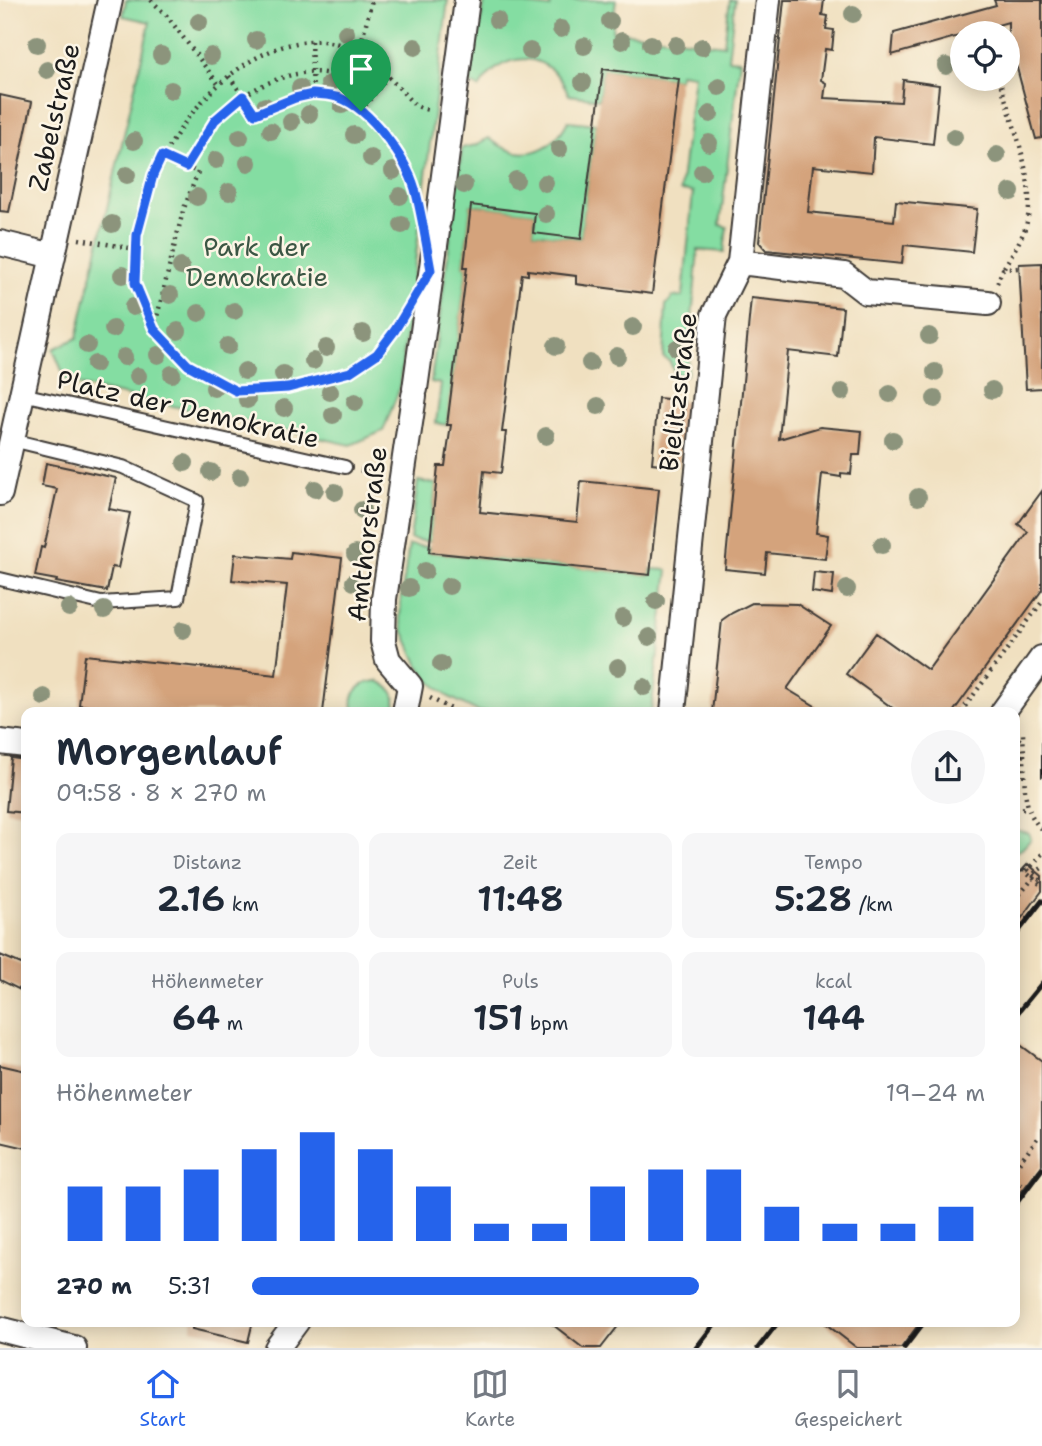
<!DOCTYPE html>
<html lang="de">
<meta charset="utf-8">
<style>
:root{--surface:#fff;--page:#f6f6f7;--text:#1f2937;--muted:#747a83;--line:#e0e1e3;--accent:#2563eb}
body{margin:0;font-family:"Shantell Sans",sans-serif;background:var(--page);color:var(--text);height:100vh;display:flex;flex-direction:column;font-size:26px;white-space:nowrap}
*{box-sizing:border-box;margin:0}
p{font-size:23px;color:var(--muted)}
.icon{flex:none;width:38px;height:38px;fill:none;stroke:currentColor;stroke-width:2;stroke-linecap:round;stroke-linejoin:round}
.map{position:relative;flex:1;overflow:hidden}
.panel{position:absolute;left:21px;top:707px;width:999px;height:620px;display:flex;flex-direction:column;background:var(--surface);border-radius:14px;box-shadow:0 4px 18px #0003}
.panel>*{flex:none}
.controls{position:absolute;left:950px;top:21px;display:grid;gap:14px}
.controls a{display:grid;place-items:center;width:70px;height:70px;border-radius:50%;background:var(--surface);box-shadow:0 4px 18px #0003;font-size:35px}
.pin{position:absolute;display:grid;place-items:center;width:60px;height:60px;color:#fff;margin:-72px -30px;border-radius:50% 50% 50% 0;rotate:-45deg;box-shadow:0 0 7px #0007}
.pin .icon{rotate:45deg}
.round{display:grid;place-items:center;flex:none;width:74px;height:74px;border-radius:37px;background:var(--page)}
.head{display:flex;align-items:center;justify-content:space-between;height:119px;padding:0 35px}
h1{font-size:38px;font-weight:600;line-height:52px}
.figures{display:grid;grid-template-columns:repeat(3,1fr);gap:10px;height:119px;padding:7px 35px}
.figures div{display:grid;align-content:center;border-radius:14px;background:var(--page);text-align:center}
.figures b{font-size:35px;font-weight:600}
.figures small{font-size:19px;font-weight:400}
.figures p{font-size:19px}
.chart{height:196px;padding:14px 35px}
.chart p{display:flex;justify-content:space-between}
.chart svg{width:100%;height:126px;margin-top:7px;stroke:var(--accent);stroke-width:6}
ul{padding:0 35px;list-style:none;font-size:23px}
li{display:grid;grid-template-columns:112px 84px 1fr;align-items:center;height:52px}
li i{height:18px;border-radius:9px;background:var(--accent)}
.tab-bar{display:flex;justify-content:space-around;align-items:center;height:98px;border-top:2px solid var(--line);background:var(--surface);font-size:19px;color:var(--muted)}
.tab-bar a{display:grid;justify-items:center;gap:4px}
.tab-bar .selected{color:var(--accent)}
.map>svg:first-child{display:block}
</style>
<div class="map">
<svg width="1042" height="1348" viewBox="0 0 1042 1348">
<rect width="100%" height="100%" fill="#fcf5e5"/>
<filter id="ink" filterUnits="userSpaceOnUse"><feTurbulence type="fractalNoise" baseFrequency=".0143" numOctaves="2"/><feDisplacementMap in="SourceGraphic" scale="14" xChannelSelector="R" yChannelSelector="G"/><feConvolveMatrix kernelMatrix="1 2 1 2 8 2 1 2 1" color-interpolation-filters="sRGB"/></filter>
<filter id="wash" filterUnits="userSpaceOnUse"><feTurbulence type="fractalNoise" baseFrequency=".00686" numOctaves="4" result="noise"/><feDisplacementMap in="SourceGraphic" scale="28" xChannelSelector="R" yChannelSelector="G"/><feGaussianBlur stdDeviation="1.57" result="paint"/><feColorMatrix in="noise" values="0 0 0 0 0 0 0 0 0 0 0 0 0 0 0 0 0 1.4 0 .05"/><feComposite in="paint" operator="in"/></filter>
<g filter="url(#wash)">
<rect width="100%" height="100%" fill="#f0e0c0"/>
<path fill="#84dda2" stroke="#507c5f" stroke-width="2" d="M126,0H448L399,390L383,431L351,445L67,383L53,349L77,338L150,22L123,16Z
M485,0L550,8L552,0H616L612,31L724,45L730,0H735L728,59L740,60L720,225L727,227L724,252L698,250L687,375L675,374L670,362L663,357L666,305L673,297L683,296L693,192L680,191L694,75L680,73L679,79L603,69L599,99L569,95C551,50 504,47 479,88L469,83V76Z
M568,121L596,124L581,239L533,233L535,213L471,205L464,266L467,267L447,425L436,423L441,384L431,382L462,148L476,145L489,138C519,163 550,155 568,121Z
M418,481L436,484L430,542L410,539Z
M409,545L429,547V552L650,575L651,569L668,570L651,712H479L447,696L430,681L418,664L403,630L400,617L401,600Z
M378,681C394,688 397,696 395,712H354C348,694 360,682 378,681Z
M1015,830L1029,833L1031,839L1022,849L1015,852Z"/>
<g id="blocks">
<path fill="#d4a37b" d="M784,0H824L822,15L828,16L826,29L834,30L832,50L825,49L821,80L826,83L824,98L901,102L903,80L939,85L933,144L874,137L872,172L813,166L808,212L894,221L896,201L977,209L972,252L904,245L902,264L766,250L759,242Z
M994,0H1042V138L1036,139L1014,57L1008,58V22L892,55L894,33L996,5Z
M603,69L679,79L652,294L576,284V276L528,270V275L522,274L502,432H506L501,473L484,471L480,512L577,522L581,481L659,489L650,575L429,552L438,466H445L451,425H447L467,267H464L471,205L535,213L533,233L581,239Z
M0,95L32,102L9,212L0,211Z
M1042,263V388L1026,389L1019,264Z
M751,298L843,308L838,357L788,351L779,439L820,427L862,431L860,455H853L851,474L841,473V477L822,474L816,533L828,535L825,559L767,553L765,573L725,569Z
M658,398L685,401L679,466L652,463Z
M46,463L116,478L109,509L130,513L118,568L112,567L107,591L56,582L57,580L35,576L41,547L44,548L57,489L42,486Z
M1042,491V590L953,712H898L846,674L876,633L928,670L1028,532L1018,524Z
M291,552L342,558L323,712H142L79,705L85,655L276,675L287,585L232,580L235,554L290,559Z
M814,572L834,574L832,595L812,592Z
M752,603L797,604L831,626L787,689L825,712H712L722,620L732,613Z
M11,758L26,760V813L6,811Z
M1028,864L1042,876V891L1015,927V878Z
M0,955L26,966V993L0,980Z
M1015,1041L1042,1061V1165L1015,1200Z
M0,1065L26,1071V1148L0,1142Z
M192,1321H253L248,1342L192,1329Z
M548,1321H622L601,1348H583Z
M822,1321H921L901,1348H857Z"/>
</g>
</g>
<g filter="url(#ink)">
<use href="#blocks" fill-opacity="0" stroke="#3c3935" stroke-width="2"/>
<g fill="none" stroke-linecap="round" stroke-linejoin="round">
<defs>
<path id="lane" d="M22,394L345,467
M0,579L101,603L178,598L197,501L123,467L12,440"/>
<path id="street" d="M438,221L467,0
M0,243L53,256
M740,262L844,275L866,292L988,303
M415,389L437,231
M0,493L110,0
M405,712L410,686L388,660L383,641L384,599L414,396
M673,712L714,315L740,262L768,0
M1003,712L1042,658
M0,742L26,745
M0,1329L74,1348
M277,1348L297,1321"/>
</defs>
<use href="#lane" stroke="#3c3935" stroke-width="16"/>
<use href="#street" stroke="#3c3935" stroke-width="28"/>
<path stroke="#3c3935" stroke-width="4.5" stroke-dasharray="2 5" stroke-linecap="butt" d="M151,0L167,16L219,85
M311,41L313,94
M359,51L372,0
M229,76L255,114C312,81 350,91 389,142C400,157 412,176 416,194
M999,79C1011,120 1041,191 1024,231C1019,244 1010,257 1003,269
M361,111L388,76
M162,156L186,167C195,151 203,135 215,121C238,92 293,65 330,74C346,77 360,86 373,95
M79,239L135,249
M997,283L1003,269L1019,268
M400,322C372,368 351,372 301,384C288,388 245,394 233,390C222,386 211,378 201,372C184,363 165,346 154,330C149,321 146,310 142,300C139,294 135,287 135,281C125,185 209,50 310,41C348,38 376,63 400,89C409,99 415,108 429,110
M154,329L183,211L198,172L186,167
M360,470L378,475
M430,698L457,712
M961,712L1042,602
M1015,745L1023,734L1024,754L1015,763
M1024,754C1025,783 1021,808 1042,830
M1015,809L1027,808
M1042,854L1028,870L1042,882
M1023,870L1030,876L1042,868
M1033,878L1042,886
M1015,900L1035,876
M1015,918L1019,921
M1015,1168L1039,1136
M1015,1180L1022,1185
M910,1321L915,1325"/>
<use href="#lane" stroke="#fff" stroke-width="12"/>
<use href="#street" stroke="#fff" stroke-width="24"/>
<path stroke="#1c1c1c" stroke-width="2" d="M1042,742V777"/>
<path stroke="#1c1c1c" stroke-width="5" d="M1015,936L1042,901
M1015,1016L1042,983
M1015,1205L1042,1169
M696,1348L717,1321
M758,1348L779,1321
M904,1348L925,1321"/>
</g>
<g fill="#8c947c">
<circle cx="853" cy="14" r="9"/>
<circle cx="497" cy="20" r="9"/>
<circle cx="610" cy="21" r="9"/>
<circle cx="199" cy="22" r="9"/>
<circle cx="561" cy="29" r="9"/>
<circle cx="346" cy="33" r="9"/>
<circle cx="256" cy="40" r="9"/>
<circle cx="622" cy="41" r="9"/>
<circle cx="37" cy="44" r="9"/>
<circle cx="651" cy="44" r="9"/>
<circle cx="676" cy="45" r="9"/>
<circle cx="584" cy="46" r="9"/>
<circle cx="415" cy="47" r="9"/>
<circle cx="702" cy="47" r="9"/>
<circle cx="530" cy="51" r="9"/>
<circle cx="161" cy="55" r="9"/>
<circle cx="211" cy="56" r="9"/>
<circle cx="946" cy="66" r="9"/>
<circle cx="47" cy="70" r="9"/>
<circle cx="583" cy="82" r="9"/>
<circle cx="329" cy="84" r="9"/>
<circle cx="719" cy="87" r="9"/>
<circle cx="300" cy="88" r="9"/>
<circle cx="171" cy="90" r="9"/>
<circle cx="342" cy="105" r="9"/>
<circle cx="265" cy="106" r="9"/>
<circle cx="309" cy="114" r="9"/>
<circle cx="710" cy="114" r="9"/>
<circle cx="291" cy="122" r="9"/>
<circle cx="271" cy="131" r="9"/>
<circle cx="354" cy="135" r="9"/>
<circle cx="240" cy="137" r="9"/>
<circle cx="954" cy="137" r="9"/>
<circle cx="134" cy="141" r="9"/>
<circle cx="709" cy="143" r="9"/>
<circle cx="559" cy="149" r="9"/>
<circle cx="997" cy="155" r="9"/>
<circle cx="371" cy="158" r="9"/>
<circle cx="216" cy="160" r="9"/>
<circle cx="248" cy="163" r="9"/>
<circle cx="393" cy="171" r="9"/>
<circle cx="702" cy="172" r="9"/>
<circle cx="127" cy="175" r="9"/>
<circle cx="516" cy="180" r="9"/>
<circle cx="545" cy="183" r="9"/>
<circle cx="464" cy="185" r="9"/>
<circle cx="229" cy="192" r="9"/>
<circle cx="1011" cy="192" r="9"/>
<circle cx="400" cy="196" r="9"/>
<circle cx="197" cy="197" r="9"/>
<circle cx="546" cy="214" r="9"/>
<circle cx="112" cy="224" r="9"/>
<circle cx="402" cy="225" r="9"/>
<circle cx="181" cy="267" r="9"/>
<circle cx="122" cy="275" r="9"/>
<circle cx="170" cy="295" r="9"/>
<circle cx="133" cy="307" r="9"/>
<circle cx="234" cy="311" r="9"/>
<circle cx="199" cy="313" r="9"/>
<circle cx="633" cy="327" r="9"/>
<circle cx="113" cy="329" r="9"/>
<circle cx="178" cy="331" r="9"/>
<circle cx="363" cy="333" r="9"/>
<circle cx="929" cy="336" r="9"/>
<circle cx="87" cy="345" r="9"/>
<circle cx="228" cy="346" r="9"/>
<circle cx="556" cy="346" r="9"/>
<circle cx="326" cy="348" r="9"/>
<circle cx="677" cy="348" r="9"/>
<circle cx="158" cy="355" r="9"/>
<circle cx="617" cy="356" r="9"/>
<circle cx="124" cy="357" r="9"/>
<circle cx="313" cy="361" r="9"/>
<circle cx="590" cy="363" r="9"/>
<circle cx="95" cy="364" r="9"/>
<circle cx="245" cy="371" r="9"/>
<circle cx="935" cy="372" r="9"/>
<circle cx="172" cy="374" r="9"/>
<circle cx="283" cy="374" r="9"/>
<circle cx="138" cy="376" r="9"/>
<circle cx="214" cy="388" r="9"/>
<circle cx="992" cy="390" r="9"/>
<circle cx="330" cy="392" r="9"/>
<circle cx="842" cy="392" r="9"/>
<circle cx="890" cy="394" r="9"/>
<circle cx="935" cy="399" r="9"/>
<circle cx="247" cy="400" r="9"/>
<circle cx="355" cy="402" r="9"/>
<circle cx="598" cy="406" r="9"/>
<circle cx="284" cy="408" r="9"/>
<circle cx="333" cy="415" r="9"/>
<circle cx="546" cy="436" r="9"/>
<circle cx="893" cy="440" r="9"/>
<circle cx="185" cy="463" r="9"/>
<circle cx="211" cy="472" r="9"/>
<circle cx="240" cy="477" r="9"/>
<circle cx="315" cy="489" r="9"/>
<circle cx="335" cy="492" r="9"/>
<circle cx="918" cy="497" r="9"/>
<circle cx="362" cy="510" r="9"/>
<circle cx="882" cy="545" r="9"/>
<circle cx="355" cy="554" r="9"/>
<circle cx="425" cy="571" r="9"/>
<circle cx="354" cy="582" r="9"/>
<circle cx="449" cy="586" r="9"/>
<circle cx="409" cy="588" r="9"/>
<circle cx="847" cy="589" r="9"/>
<circle cx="656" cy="601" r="9"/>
<circle cx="69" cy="608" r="9"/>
<circle cx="104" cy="610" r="9"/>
<circle cx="623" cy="618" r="9"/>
<circle cx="183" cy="630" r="9"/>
<circle cx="649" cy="637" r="9"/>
<circle cx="441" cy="664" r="9"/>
<circle cx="618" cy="667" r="9"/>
<circle cx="644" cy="687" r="9"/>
<circle cx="44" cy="697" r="9"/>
</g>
</g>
<g fill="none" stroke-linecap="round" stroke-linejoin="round" filter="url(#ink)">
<defs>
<path id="route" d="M313,94C322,95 332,95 340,98C371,109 406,159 415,189C422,215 426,243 431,270L395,330L377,354L350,372L288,388L236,391L188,365L154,329L135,283L137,235L153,175L162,156L186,167L215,120L243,96L255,114L295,98Z"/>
</defs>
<use href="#route" stroke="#fff" stroke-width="14"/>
<use href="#route" stroke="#2563eb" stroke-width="9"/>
</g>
<g text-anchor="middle" stroke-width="5" stroke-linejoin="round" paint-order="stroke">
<g font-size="26" fill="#1c1c1c" stroke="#fcf5e5">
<text transform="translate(54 117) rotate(-77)" y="9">Zabelstraße</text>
<text transform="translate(678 392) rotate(-83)" y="9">Bielitzstraße</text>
<text transform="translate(188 409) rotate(13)" y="9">Platz der Demokratie</text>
<text transform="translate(367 534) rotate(-83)" y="9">Amthorstraße</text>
</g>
<g font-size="26" fill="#3b5644" stroke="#fcf5e5">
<text x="257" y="256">Park der<tspan x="257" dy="30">Demokratie</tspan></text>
</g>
</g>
</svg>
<div class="controls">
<a><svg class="icon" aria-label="locate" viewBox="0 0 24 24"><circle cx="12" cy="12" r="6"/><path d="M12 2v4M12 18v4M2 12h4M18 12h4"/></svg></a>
</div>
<div class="pin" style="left:361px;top:111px;background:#1e9e55"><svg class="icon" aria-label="arrive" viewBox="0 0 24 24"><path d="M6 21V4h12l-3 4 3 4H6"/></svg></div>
<section class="panel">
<div class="head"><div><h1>Morgenlauf</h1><p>09:58 · 8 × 270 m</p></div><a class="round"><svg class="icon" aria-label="share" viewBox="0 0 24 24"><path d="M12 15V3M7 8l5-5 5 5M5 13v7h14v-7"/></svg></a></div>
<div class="figures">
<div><p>Distanz</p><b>2.16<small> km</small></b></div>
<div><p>Zeit</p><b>11:48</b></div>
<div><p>Tempo</p><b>5:28<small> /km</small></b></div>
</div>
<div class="figures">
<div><p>Höhenmeter</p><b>64<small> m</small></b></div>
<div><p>Puls</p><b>151<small> bpm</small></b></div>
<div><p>kcal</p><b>144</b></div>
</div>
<div class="chart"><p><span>Höhenmeter</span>19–24 m</p>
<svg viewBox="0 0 160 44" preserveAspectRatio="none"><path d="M5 44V25M15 44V25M25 44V19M35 44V12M45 44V6M55 44V12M65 44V25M75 44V38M85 44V38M95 44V25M105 44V19M115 44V19M125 44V32M135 44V38M145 44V38M155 44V32"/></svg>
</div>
<ul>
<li><b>270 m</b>5:31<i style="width:61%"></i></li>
</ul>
</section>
</div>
<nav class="tab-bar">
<a class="selected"><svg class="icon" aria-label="home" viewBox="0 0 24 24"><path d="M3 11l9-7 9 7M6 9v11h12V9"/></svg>Start</a>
<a><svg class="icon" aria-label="map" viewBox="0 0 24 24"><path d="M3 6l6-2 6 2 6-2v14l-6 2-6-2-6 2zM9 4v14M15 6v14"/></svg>Karte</a>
<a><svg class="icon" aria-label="saved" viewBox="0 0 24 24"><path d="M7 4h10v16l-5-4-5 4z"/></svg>Gespeichert</a>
</nav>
